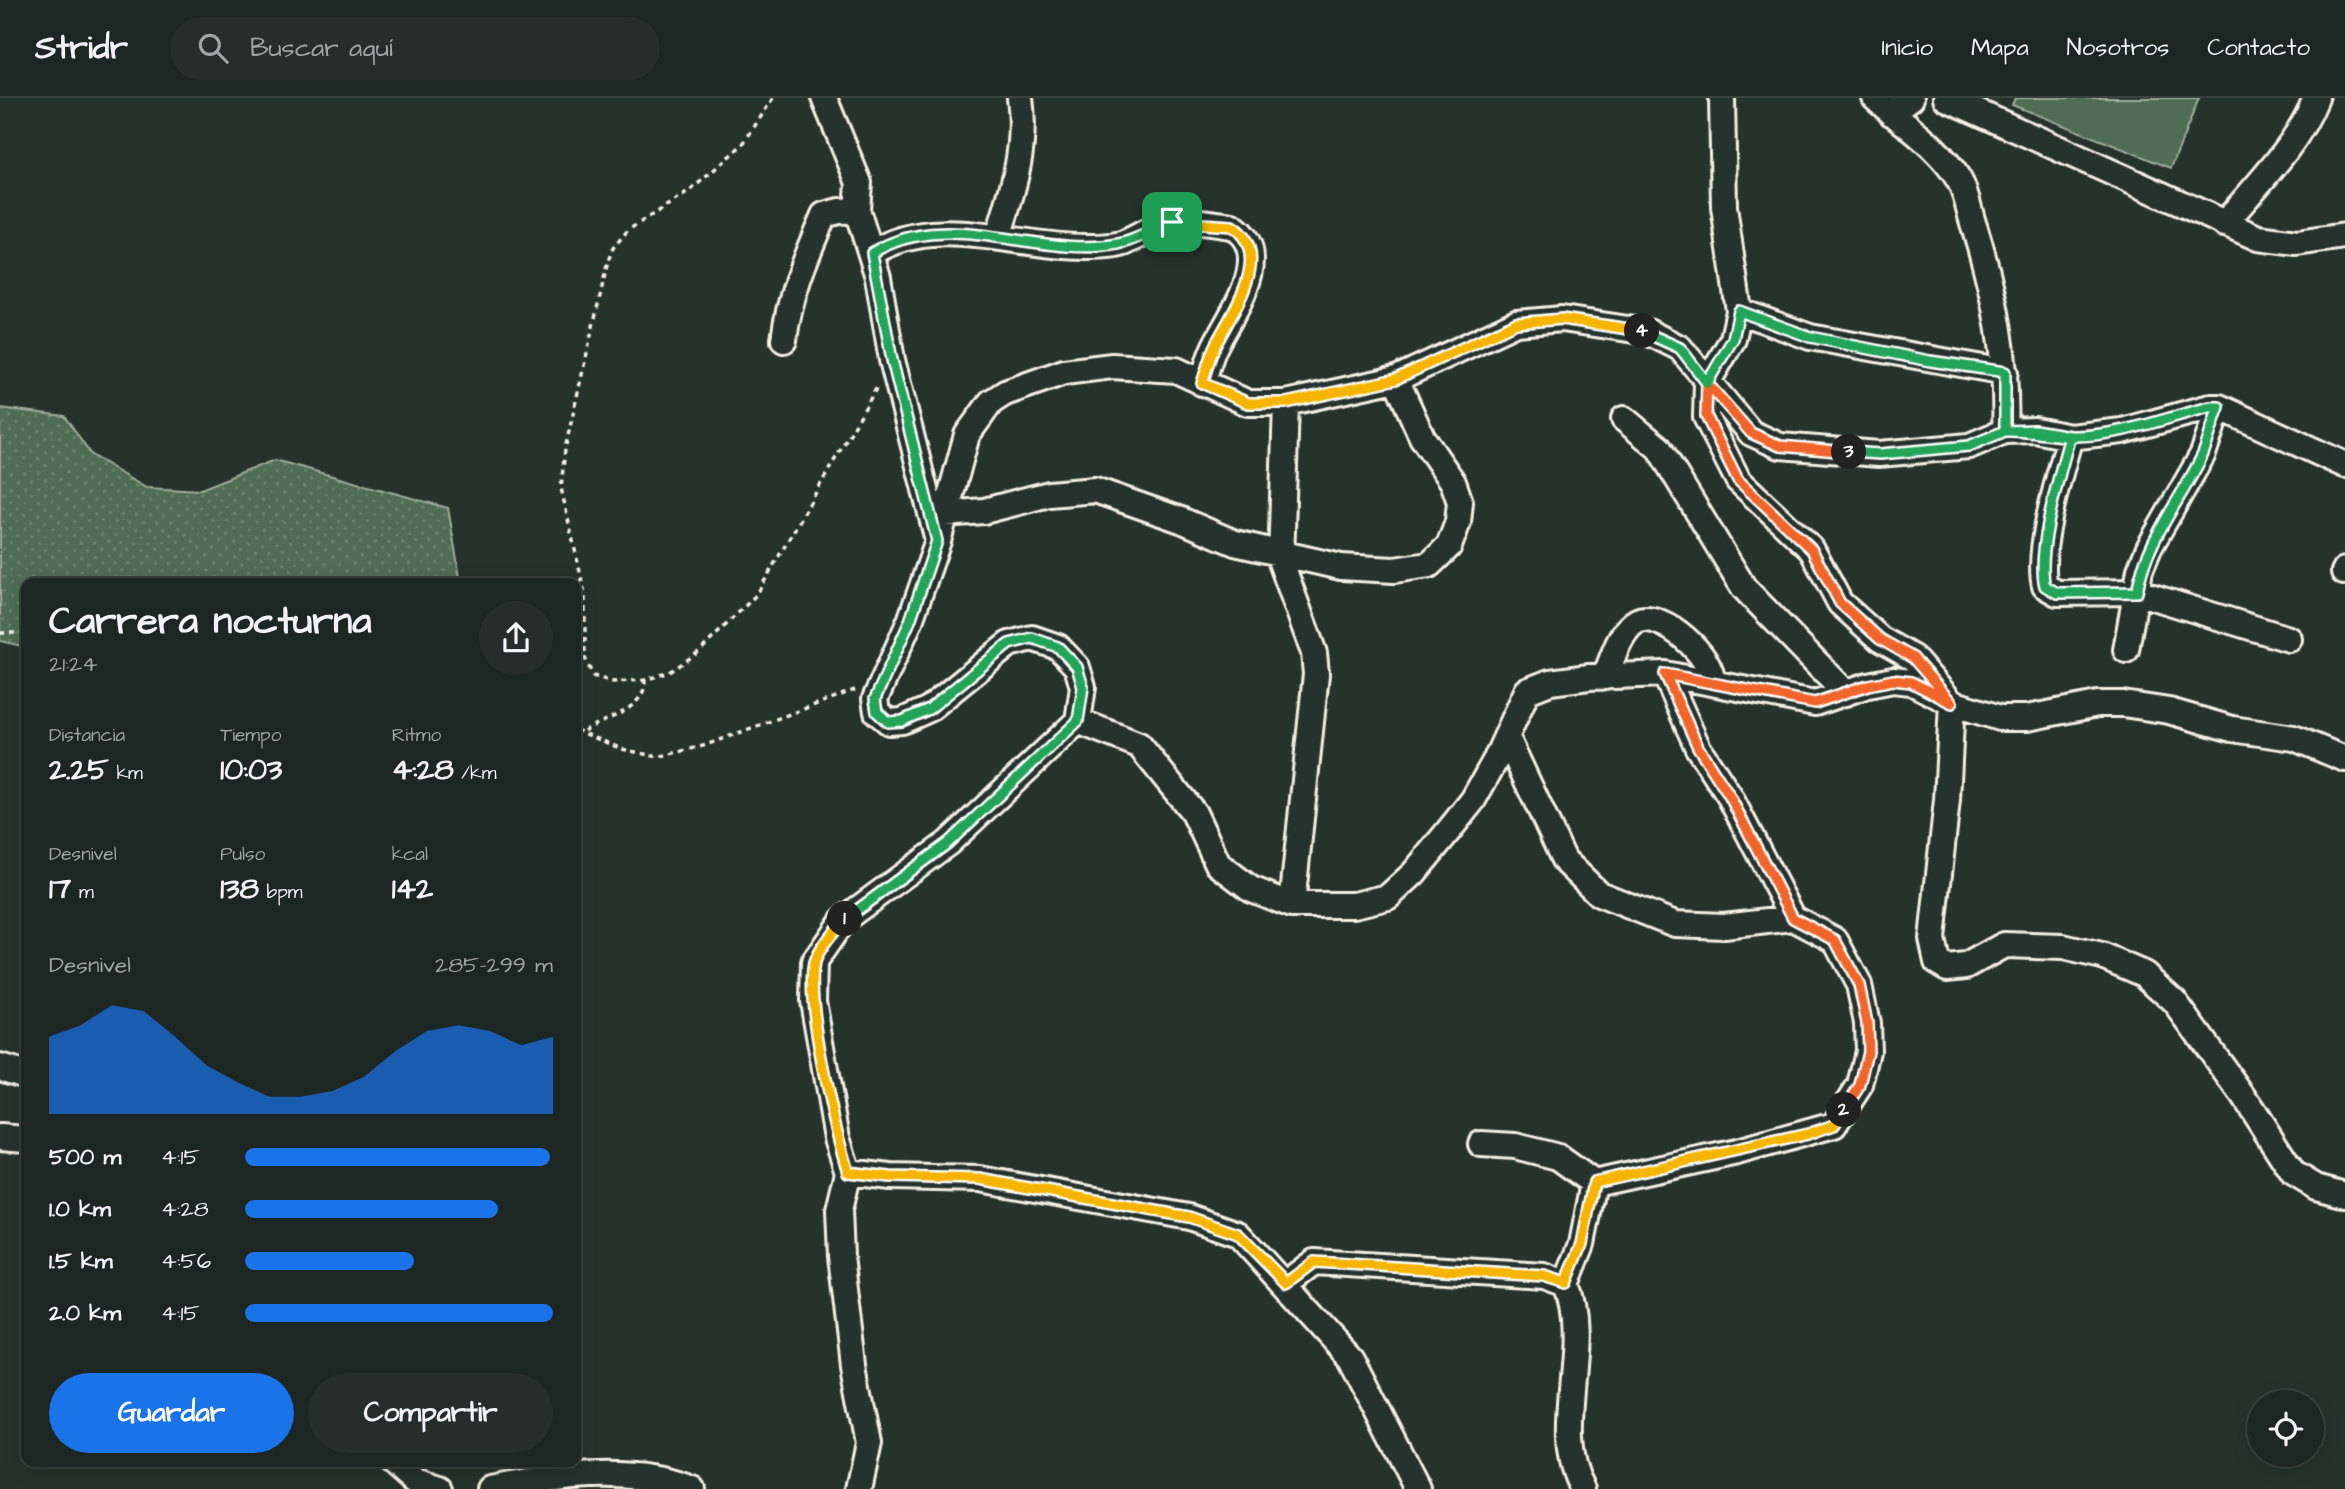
<!DOCTYPE html>
<html lang="es">
<meta charset="utf-8">
<style>
:root{--surface:#1c2622;--page:#252e2a;--text:#f1f3f6;--muted:#a0a5a5;--line:#3a4340;--accent:#1a73e8}
body{margin:0;font-family:"Architects Daughter",sans-serif;background:var(--page);color:var(--text);height:100vh;display:flex;flex-direction:column;font-size:26px;white-space:nowrap}
*{box-sizing:border-box;margin:0}
p{font-size:23px;color:var(--muted)}
.icon{flex:none;width:38px;height:38px;fill:none;stroke:currentColor;stroke-width:2;stroke-linecap:round;stroke-linejoin:round}
.map{position:relative;flex:1;overflow:hidden}
.side{position:absolute;left:21px;top:480px;width:560px;height:889px;display:flex;flex-direction:column;background:var(--surface);border-radius:14px;box-shadow:0 4px 18px #0003,0 0 0 2px var(--line)}
.side>*{flex:none}
.buttons{position:absolute;left:2247px;top:1292px;display:grid;gap:14px}
.buttons a{display:grid;place-items:center;width:77px;height:77px;border-radius:50%;background:var(--surface);box-shadow:0 4px 18px #0003,0 0 0 2px var(--line);font-size:35px}
.pin{position:absolute;display:grid;place-items:center;width:60px;height:60px;color:#fff;margin:-30px;border-radius:14px;box-shadow:0 4px 10px #0006}
.km{position:absolute;width:35px;height:35px;margin:-18px;border-radius:50%;background:#222;color:#fff;font-size:19px;line-height:35px;text-align:center}
.round{display:grid;place-items:center;flex:none;width:74px;height:74px;border-radius:37px;background:var(--page)}
.headline{display:flex;align-items:center;justify-content:space-between;height:119px;padding:0 28px}
h1{font-size:38px;font-weight:800;line-height:52px}
.figures{display:grid;grid-template-columns:repeat(3,1fr);gap:10px;height:119px;padding:7px 28px}
.figures div{display:grid;align-content:center}
.figures b{font-size:30px;font-weight:800}
.figures small{font-size:19px;font-weight:400}
.figures p{font-size:19px}
.chart{height:196px;padding:14px 28px}
.chart p{display:flex;justify-content:space-between}
.chart svg{width:100%;height:126px;margin-top:7px;fill:var(--accent);opacity:.7}
.button{display:flex;gap:14px;margin-top:auto;padding:14px 28px}
.button a{flex:1;height:80px;border-radius:42px;background:var(--accent);color:#fff;font-size:28px;font-weight:800;line-height:80px;text-align:center}
.button a+a{background:var(--page);color:var(--text)}
ul{padding:0 28px;list-style:none;font-size:23px}
li{display:grid;grid-template-columns:112px 84px 1fr;align-items:center;height:52px}
li i{height:18px;border-radius:9px;background:var(--accent)}
header{display:flex;align-items:center;gap:42px;box-sizing:border-box;height:98px;padding:0 35px;background:var(--surface);border-bottom:2px solid var(--line)}
header strong{font-size:33px}
nav{display:flex;gap:38px;margin-inline-start:auto;font-size:24px}
.search{width:490px;height:63px;background:var(--page);display:flex;align-items:center;gap:18px;box-sizing:border-box;padding:0 24px;border-radius:38px;color:var(--muted);font-size:26px}
.map>svg:first-child{display:block}
</style>
<header>
<strong>Stridr</strong>
<div class="search"><svg class="icon" aria-label="search" viewBox="0 0 24 24"><circle cx="10" cy="10" r="6"/><path d="M15 15l6 6"/></svg>Buscar aquí</div>
<nav><a>Inicio</a><a>Mapa</a><a>Nosotros</a><a>Contacto</a></nav>
</header>
<div class="map">
<svg width="2345" height="1391" viewBox="0 0 2345 1391">
<defs>
<pattern id="grass-dots" width="8" height="8" patternUnits="userSpaceOnUse" patternTransform="scale(1.75)"><rect width="8" height="8" fill="#506d55"/><path d="M2 2h.1M6 6h.1" fill="none" stroke="#6a826d" stroke-width="1.8" stroke-linecap="round"/></pattern>
</defs>
<rect width="100%" height="100%" fill="#26332d"/>
<filter id="ink" filterUnits="userSpaceOnUse"><feTurbulence type="fractalNoise" baseFrequency=".0143" numOctaves="2"/><feDisplacementMap in="SourceGraphic" scale="14" xChannelSelector="R" yChannelSelector="G"/><feConvolveMatrix kernelMatrix="1 2 1 2 8 2 1 2 1" color-interpolation-filters="sRGB"/></filter>
<g filter="url(#ink)">
<path fill="url(#grass-dots)" stroke="#a2af9e" stroke-width="2" d="M0,310L64,318L91,357L147,389L200,392L275,362L448,410L461,485H26V549L0,543Z"/>
<path fill="#506d55" stroke="#a2af9e" stroke-width="2" d="M2015,0H2199L2171,70L2012,7Z"/>
<g fill="none" stroke-linecap="round" stroke-linejoin="round">
<defs>
<path id="minor" d="M824,0L859,85L857,112L878,179L892,262L937,439
M1722,0L1724,109L1739,213L1733,241L1707,285L1706,319L1738,382L1812,452L1840,505L1880,541L1913,560L1952,605L1947,702L1932,841L1937,864L1947,870L1966,868L2004,847L2063,849L2102,858L2144,876L2175,904L2244,999L2293,1075L2316,1089L2345,1097
M1875,0C1903,26 1940,49 1959,82C1967,95 1969,114 1974,128C1995,196 2008,261 2005,333
M1946,0L2258,140L2297,145L2345,138
M1891,15L1911,0
M2224,126C2256,87 2297,48 2316,0
M998,139C1013,91 1027,50 1020,0
M872,155C936,114 1016,150 1087,149C1098,149 1113,149 1124,145C1139,139 1157,126 1173,124C1192,121 1214,126 1232,128C1275,155 1234,212 1217,244C1210,256 1207,271 1202,285
M1739,213L1810,239L2005,274
M784,242C789,198 806,158 824,117L839,113L857,112
M1286,305L1281,464L1314,555L1316,576L1292,807
M1624,321L1659,350L1744,490L1846,595
M2070,339C2060,375 2036,453 2045,488L2057,495L2137,494L2289,541
M944,416L984,413L1049,396L1095,392L1181,422L1235,445L1341,469L1394,472L1429,467L1449,448L1458,424L1460,404L1453,384L1422,339L1396,281
M2344,474L2345,472
M2126,552L2140,472L2149,450L2203,356L2219,309
M1605,579C1612,562 1620,532 1637,523C1662,511 1714,560 1712,584
M1078,623L1139,647L1194,715L1218,766L1251,791L1292,807H1354L1388,799L1414,775L1450,731L1473,702L1496,661L1527,593L1550,584L1589,579L1665,576L1815,605L1868,587L1893,582L1911,584L1952,605L2000,620H2027L2098,606H2123L2169,613L2232,631L2294,640L2345,661
M1507,640L1564,762L1599,796L1675,826L1724,828L1793,820
M0,969L26,977
M0,1039L26,1041
M1481,1046L1515,1048L1558,1059L1594,1085
M848,1074L890,1079L980,1081L1189,1119L1238,1136L1350,1259L1418,1391
M1286,1185L1314,1164L1544,1178L1566,1186
M392,1363L415,1383L440,1391
M490,1391C554,1378 629,1367 692,1391
M859,1391L869,1345L854,1267L841,1158L839,1112L848,1074L837,1040L813,903L814,864L843,822L948,745L1078,623L1083,589L1077,569L1058,549L1032,540L1009,546L929,611L902,623L889,624L877,614L875,601L910,523L938,443L967,337L991,304L1005,295L1064,274L1112,268L1176,272L1248,305H1286L1396,281L1516,225L1562,221L1648,234L1680,250L1751,335L1780,348L1879,356L1969,348L2005,333L2035,332L2070,339L2122,333L2210,309H2219L2345,367
M1583,1391C1548,1332 1592,1249 1566,1186L1582,1146L1594,1085L1737,1054L1834,1027L1860,987L1868,953L1867,925L1859,887L1835,842L1793,820L1730,699L1698,650L1665,576"/>
</defs>
<use href="#minor" stroke="#f4f1e8" stroke-width="30"/>
<path stroke="#f4f1e8" stroke-width="3.5" stroke-dasharray="5 5" stroke-linecap="butt" d="M773,0L743,46L690,93L628,132L613,150L608,163L565,351L561,390L585,496V560L593,578L613,584L645,582L670,574L700,553L757,496L877,289
M0,535H26
M576,632L622,651L658,659L703,648L855,592
M584,633C605,620 646,612 645,582"/>
<use href="#minor" stroke="#26332d" stroke-width="24"/>
</g>
</g>
<g fill="none" stroke-linecap="round" stroke-linejoin="round" filter="url(#ink)">
<defs>
<path id="split-1" d="M845,821L948,745L1078,623L1083,589L1077,569L1058,549L1032,540L1009,546L929,611L902,623L888,624L877,614L875,601L910,523L937,443L892,262L872,155C946,108 1037,161 1118,146C1136,143 1155,131 1172,124"/>
<path id="split-2" d="M845,821C835,831 817,852 814,865C805,905 835,1032 848,1074L890,1079L980,1081L1189,1119L1238,1136L1286,1185L1314,1164L1544,1178L1566,1185L1582,1146L1594,1084L1808,1036L1834,1027L1844,1012"/>
<path id="split-3" d="M1844,1012L1860,987L1868,953L1867,925L1859,887L1835,842L1793,820L1730,699L1698,649L1665,576L1815,605L1868,587L1893,582L1911,584L1952,605L1913,560L1880,541L1840,505L1812,452L1738,382L1706,318L1707,285L1751,335L1780,348L1849,354"/>
<path id="split-4" d="M1642,233L1680,250L1707,285L1733,241L1739,213L1810,239L1930,263L2005,274V333C2029,332 2049,338 2071,338C2118,339 2165,320 2210,309H2219C2213,324 2209,341 2203,356C2181,403 2146,441 2137,494L2057,495L2045,488C2036,454 2060,375 2070,338L2035,332L2005,333L1969,348L1880,356L1849,354"/>
<path id="split-5" d="M1172,124L1232,128C1274,155 1234,212 1217,244C1210,256 1207,271 1202,285L1248,305H1286L1396,281L1516,225L1562,221L1642,233"/>
</defs>
<use href="#split-1" stroke="#fff" stroke-width="14"/>
<use href="#split-2" stroke="#fff" stroke-width="14"/>
<use href="#split-3" stroke="#fff" stroke-width="14"/>
<use href="#split-4" stroke="#fff" stroke-width="14"/>
<use href="#split-5" stroke="#fff" stroke-width="14"/>
<use href="#split-1" stroke="#22a559" stroke-width="9"/>
<use href="#split-2" stroke="#f5b400" stroke-width="9"/>
<use href="#split-3" stroke="#f0652b" stroke-width="9"/>
<use href="#split-4" stroke="#22a559" stroke-width="9"/>
<use href="#split-5" stroke="#f5b400" stroke-width="9"/>
</g>
</svg>
<div class="buttons">
<a><svg class="icon" aria-label="locate" viewBox="0 0 24 24"><circle cx="12" cy="12" r="6"/><path d="M12 2v4M12 18v4M2 12h4M18 12h4"/></svg></a>
</div>
<div class="pin" style="left:1172px;top:124px;background:#1e9e55"><svg class="icon" aria-label="arrive" viewBox="0 0 24 24"><path d="M6 21V4h12l-3 4 3 4H6"/></svg></div>
<b class="km" style="left:845px;top:821px">1</b>
<b class="km" style="left:1844px;top:1012px">2</b>
<b class="km" style="left:1849px;top:354px">3</b>
<b class="km" style="left:1642px;top:233px">4</b>
<section class="side">
<div class="headline"><div><h1>Carrera nocturna</h1><p>21:24</p></div><a class="round"><svg class="icon" aria-label="share" viewBox="0 0 24 24"><path d="M12 15V3M7 8l5-5 5 5M5 13v7h14v-7"/></svg></a></div>
<div class="figures">
<div><p>Distancia</p><b>2.25<small> km</small></b></div>
<div><p>Tiempo</p><b>10:03</b></div>
<div><p>Ritmo</p><b>4:28<small> /km</small></b></div>
</div>
<div class="figures">
<div><p>Desnivel</p><b>17<small> m</small></b></div>
<div><p>Pulso</p><b>138<small> bpm</small></b></div>
<div><p>kcal</p><b>142</b></div>
</div>
<div class="chart"><p><span>Desnivel</span>285–299 m</p>
<svg viewBox="0 0 160 44" preserveAspectRatio="none"><path d="M0 44V17L10 13L20 6L30 8L40 17L50 27L60 33L70 38L80 38L90 36L100 31L110 22L120 15L130 13L140 15L150 20L160 17V44z"/></svg>
</div>
<ul>
<li><b>500 m</b>4:15<i style="width:99%"></i></li>
<li><b>1.0 km</b>4:28<i style="width:82%"></i></li>
<li><b>1.5 km</b>4:56<i style="width:55%"></i></li>
<li><b>2.0 km</b>4:15<i style="width:100%"></i></li>
</ul>
<div class="button"><a>Guardar</a><a>Compartir</a></div>
</section>
</div>
